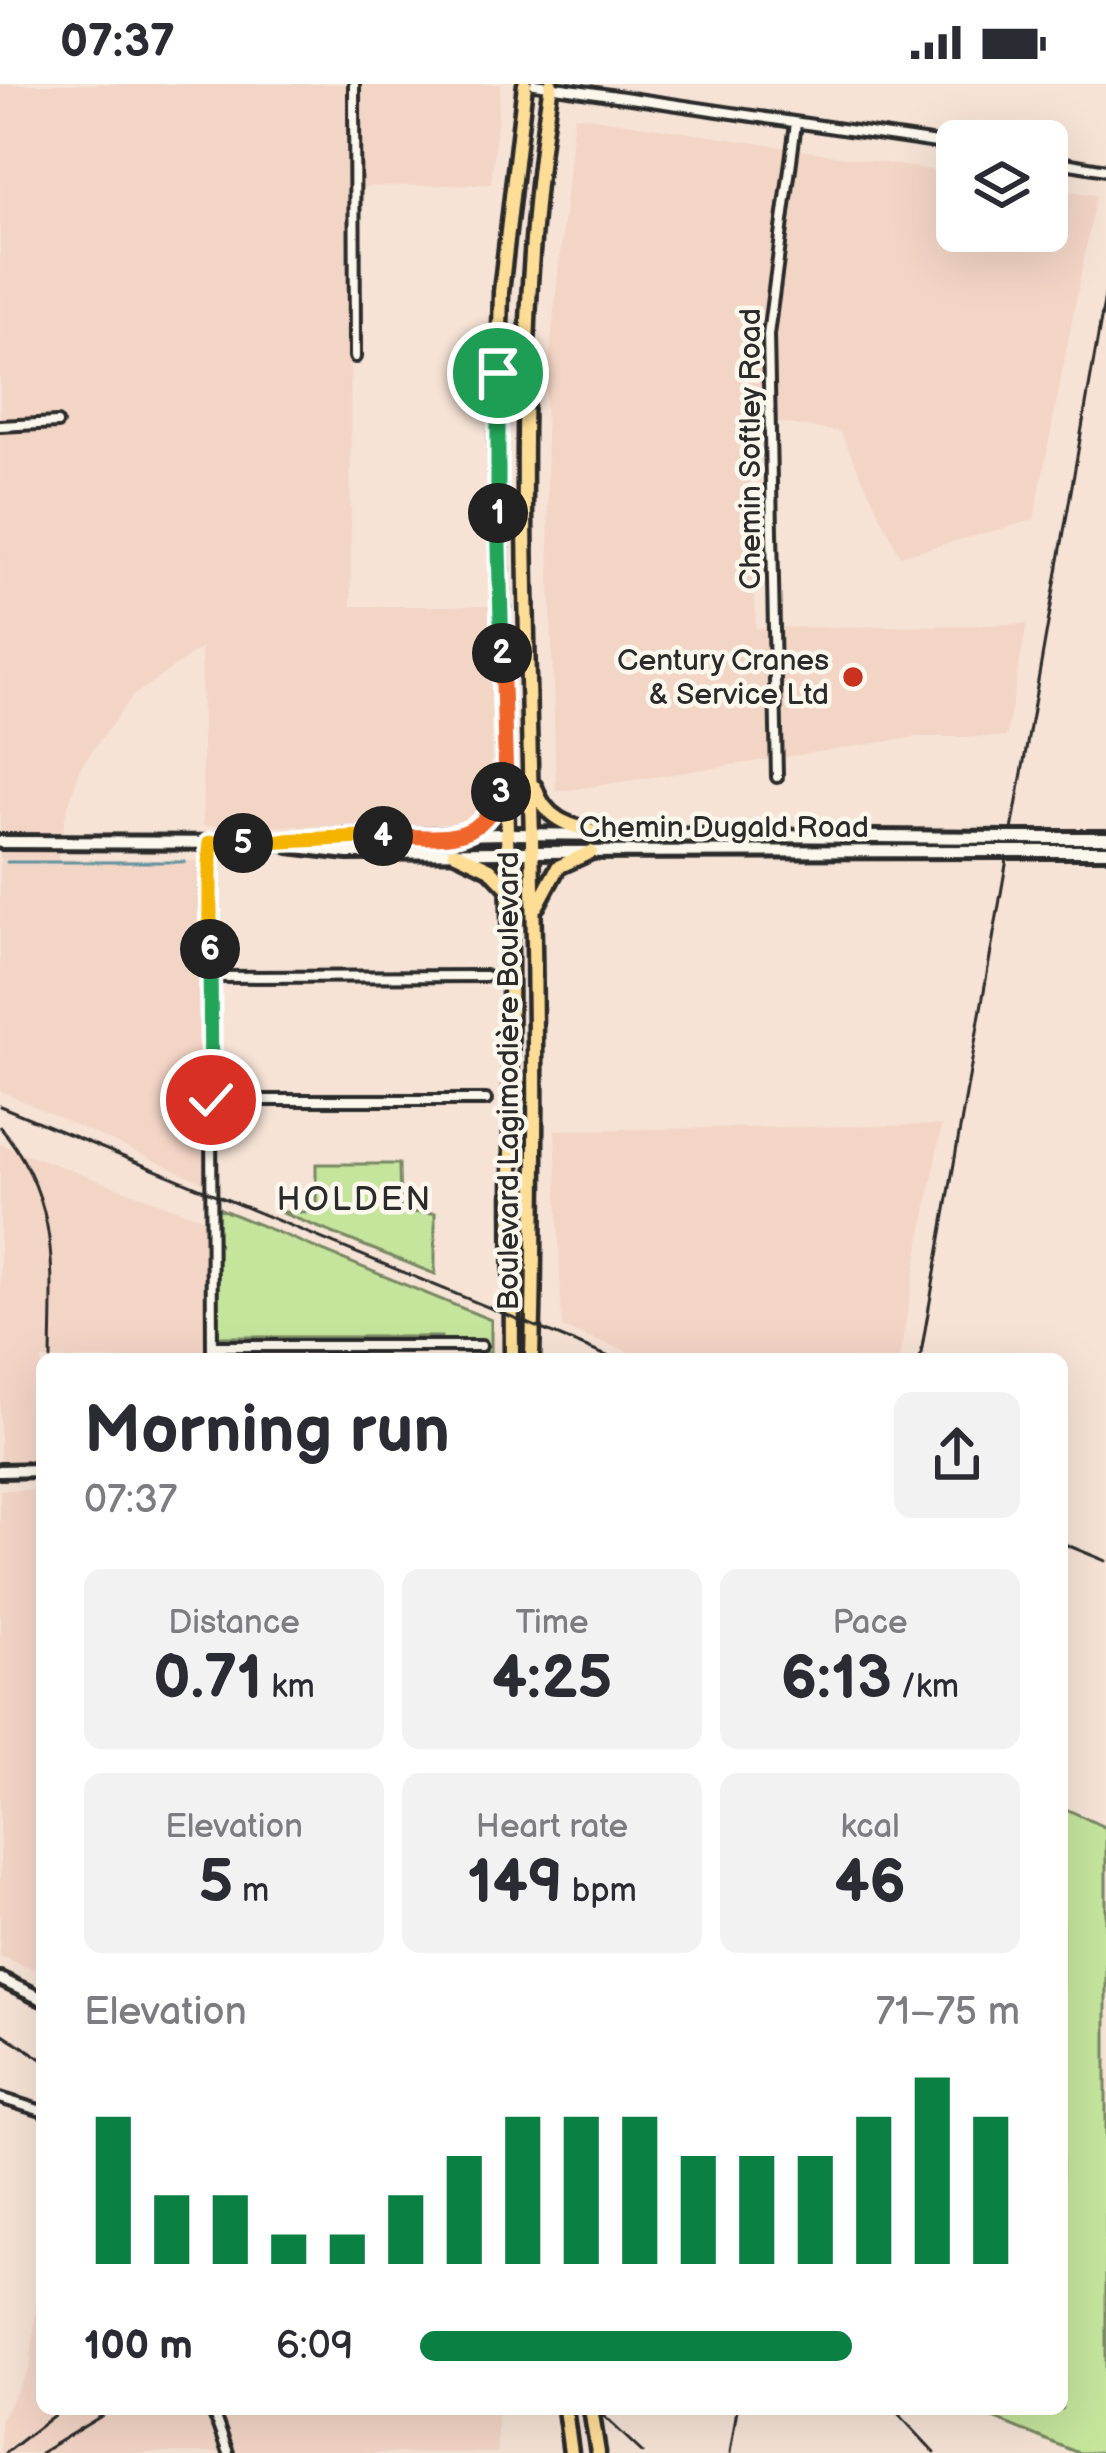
<!DOCTYPE html>
<meta charset="utf-8">
<style>
:root{--surface:#fff;--page:#f2f2f3;--text:#2b2b33;--muted:#7c7c81;--accent:#0b8043}
body{margin:0;font-family:"Balsamiq Sans",sans-serif;background:var(--page);color:var(--text);height:100vh;display:flex;flex-direction:column;font-size:45px;white-space:nowrap}
*{box-sizing:border-box;margin:0}
p{font-size:39px;color:var(--muted)}
.icon{flex:none;width:66px;height:66px;fill:none;stroke:currentColor;stroke-width:2;stroke-linecap:round;stroke-linejoin:round}
.map{position:relative;flex:1;overflow:hidden}
.panel{position:absolute;left:36px;top:1269px;width:1032px;height:1062px;display:flex;flex-direction:column;background:var(--surface);border-radius:18px;box-shadow:0 12px 48px #0002}
.panel>*{flex:none}
.tools{position:absolute;left:936px;top:36px;display:grid;gap:24px}
.tools a{display:grid;place-items:center;width:132px;height:132px;border-radius:18px;background:var(--surface);box-shadow:0 12px 48px #0002;font-size:60px}
.pin{position:absolute;display:grid;place-items:center;width:102px;height:102px;color:#fff;margin:-51px;border:6px solid #fff;border-radius:50%;box-shadow:0 3px 12px #0007}
.km{position:absolute;width:60px;height:60px;margin:-30px;border-radius:50%;background:#222;color:#fff;font-size:33px;line-height:60px;text-align:center}
.round{display:grid;place-items:center;flex:none;width:126px;height:126px;border-radius:18px;background:var(--page)}
.headline{display:flex;align-items:center;justify-content:space-between;height:204px;padding:0 48px}
h1{font-size:66px;font-weight:600;line-height:90px}
.metrics{display:grid;grid-template-columns:repeat(3,1fr);gap:18px;height:204px;padding:12px 48px}
.metrics div{display:grid;align-content:center;border-radius:18px;background:var(--page);text-align:center}
.metrics b{font-size:60px;font-weight:600}
.metrics small{font-size:33px;font-weight:400}
.metrics p{font-size:33px}
.chart{height:336px;padding:24px 48px}
.chart p{display:flex;justify-content:space-between}
.chart svg{width:100%;height:216px;margin-top:12px;stroke:var(--accent);stroke-width:6}
ul{padding:0 48px;list-style:none;font-size:39px}
li{display:grid;grid-template-columns:192px 144px 1fr;align-items:center;height:90px}
li i{height:30px;border-radius:15px;background:var(--accent)}
.status{display:flex;justify-content:space-between;align-items:center;height:84px;padding:0 60px;background:var(--surface);direction:ltr}
.status svg{height:33px;fill:currentColor}
.map>svg:first-child{display:block}
</style>
<div class="status"><b>07:37</b><svg viewBox="0 0 49 12"><path d="M0 12V9h3v3zM5 12V6h3v6zM10 12V3h3v9zM15 12V0h3v12zM26 1h20v11H26zM47 4h2v5h-2z"/></svg></div>
<div class="map">
<svg width="1106" height="2369" viewBox="0 0 1106 2369">
<rect width="100%" height="100%" fill="#f6e3d6"/>
<filter id="ink" filterUnits="userSpaceOnUse"><feTurbulence type="fractalNoise" baseFrequency=".00833" numOctaves="2"/><feDisplacementMap in="SourceGraphic" scale="24" xChannelSelector="R" yChannelSelector="G"/><feConvolveMatrix kernelMatrix="1 2 1 2 8 2 1 2 1" color-interpolation-filters="sRGB"/></filter>
<g filter="url(#ink)">
<path fill="#f3d5c6" d="M0,0H501L491,100L350,103L351,522H491V722L476,740L462,743L203,742L201,564L133,612L81,682L66,729L58,775L204,777L206,1100L0,1007Z
M574,31L957,90V147H1047V104L1096,111L1034,436L900,472L840,348L748,334L756,544L1027,540L1006,653H917L556,708L545,318Z
M942,1041L899,1275H649L562,1244L555,1046Z
M0,1060L204,1135V1269L274,1268V1275H42V1376H0Z
M0,1406H42L41,1888L0,1872Z
M42,2167V2325H497V2369H0V2336L30,2284Z"/>
<path fill="#c5e49c" stroke="#788864" stroke-width="3" d="M316,1080H399L400,1128L435,1129V1190L280,1128H316Z
M218,1124L491,1236V1268H442L441,1253H217Z
M1062,1723L1106,1744V2369H1078L971,2325H1062Z"/>
<g fill="none" stroke-linecap="round" stroke-linejoin="round">
<path stroke="#64929d" stroke-width="3" d="M7,778H185"/>
<defs>
<path id="minor" d="M354,0L355,273
M535,0L957,62
M1047,76L1106,86
M0,342L57,339
M777,693L768,251L796,39
M210,759L212,1275
M211,893L485,892
M211,1016H486
M212,1262H481
M0,2014L42,2027
M212,2325L228,2369"/>
<path id="tertiary" d="M0,758L271,759L346,753L507,750
M289,762L348,769L507,768
M0,1895L42,1915"/>
<path id="secondary" d="M507,750L1005,754
M1030,754H1106
M1027,767H1106
M507,768L1002,767
M0,1387L42,1386"/>
<path id="primary" d="M535,703C545,737 571,742 602,750
M463,751L489,734L503,704
M454,768L490,785L508,804
M537,822L558,783L591,768
M512,1275L510,866L497,355L501,208L525,0
M532,1275C537,1077 536,880 530,682C525,454 515,227 551,0
M565,2325L571,2369
M591,2325L598,2369"/>
</defs>
<use href="#minor" stroke="#2b2b2b" stroke-width="16"/>
<use href="#tertiary" stroke="#2b2b2b" stroke-width="20"/>
<use href="#secondary" stroke="#2b2b2b" stroke-width="20"/>
<use href="#primary" stroke="#2b2b2b" stroke-width="21"/>
<use href="#minor" stroke="#fbf7ec" stroke-width="8"/>
<use href="#tertiary" stroke="#fbf7ec" stroke-width="10"/>
<use href="#secondary" stroke="#fbf7ec" stroke-width="10"/>
<use href="#primary" stroke="#fedd96" stroke-width="12"/>
<path stroke="#2b2b2b" stroke-width="3" d="M0,1022L614,1275
M0,1043C61,1115 52,1187 51,1275
M920,1275L1106,206
M1062,1459L1106,1477
M0,1948L42,1975
M596,2325L643,2369
M894,2325L935,2369
M5,2369L62,2325
M40,2369L113,2325
M730,2369L737,2325"/>
<defs>
<path id="secondary-bridge" d="M1005,754H1030
M1002,767H1027"/>
</defs>
<use href="#secondary-bridge" stroke="#2b2b2b" stroke-width="20" stroke-linecap="butt"/>
<use href="#secondary-bridge" stroke="#fbf7ec" stroke-width="10"/>
</g>
</g>
<g fill="none" stroke-linecap="round" stroke-linejoin="round" filter="url(#ink)">
<defs>
<path id="split-1" d="M498,429V289"/>
<path id="split-2" d="M498,429L502,569"/>
<path id="split-3" d="M501,708L506,697L502,569"/>
<path id="split-4" d="M383,752C436,751 478,766 501,708"/>
<path id="split-5" d="M243,759L383,752"/>
<path id="split-6" d="M210,865V759H243"/>
<path id="split-7" d="M210,865L211,1016"/>
</defs>
<use href="#split-1" stroke="#fff" stroke-width="24"/>
<use href="#split-2" stroke="#fff" stroke-width="24"/>
<use href="#split-3" stroke="#fff" stroke-width="24"/>
<use href="#split-4" stroke="#fff" stroke-width="24"/>
<use href="#split-5" stroke="#fff" stroke-width="24"/>
<use href="#split-6" stroke="#fff" stroke-width="24"/>
<use href="#split-7" stroke="#fff" stroke-width="24"/>
<use href="#split-1" stroke="#22a559" stroke-width="15"/>
<use href="#split-2" stroke="#22a559" stroke-width="15"/>
<use href="#split-3" stroke="#f0652b" stroke-width="15"/>
<use href="#split-4" stroke="#f0652b" stroke-width="15"/>
<use href="#split-5" stroke="#f5b400" stroke-width="15"/>
<use href="#split-6" stroke="#f5b400" stroke-width="15"/>
<use href="#split-7" stroke="#22a559" stroke-width="15"/>
</g>
<circle fill="#c8321e" stroke="#fbf7ec" stroke-width="4.5" cx="853" cy="593" r="12"/>
<g text-anchor="middle" stroke-width="9" stroke-linejoin="round" paint-order="stroke">
<g font-size="30" fill="#2b2b2b" stroke="#fbf7ec">
<text transform="translate(750 365) rotate(-90)" y="10">Chemin Softley Road</text>
<text x="724" y="753">Chemin Dugald Road</text>
<text transform="translate(508 997) rotate(-90)" y="10">Boulevard Lagimodière Boulevard</text>
</g>
<g font-size="30" fill="#2b2b2b" stroke="#fbf7ec" text-anchor="end">
<text x="829" y="586">Century Cranes<tspan x="829" dy="34">&amp; Service Ltd</tspan></text>
</g>
<g font-size="33" letter-spacing="3" fill="#2b2b2b" stroke="#fbf7ec">
<text x="355" y="1126">HOLDEN</text>
</g>
</g>
</svg>
<div class="tools">
<a><svg class="icon" aria-label="layers" viewBox="0 0 24 24"><path d="M12 4l9 5-9 5-9-5zM3 14l9 5 9-5"/></svg></a>
</div>
<div class="pin" style="left:498px;top:289px;background:#1e9e55"><svg class="icon" aria-label="arrive" viewBox="0 0 24 24"><path d="M6 21V4h12l-3 4 3 4H6"/></svg></div>
<div class="pin" style="left:211px;top:1016px;background:#d93025"><svg class="icon" aria-label="check" viewBox="0 0 24 24"><path d="M5 12l5 5 9-10"/></svg></div>
<b class="km" style="left:498px;top:429px">1</b>
<b class="km" style="left:502px;top:569px">2</b>
<b class="km" style="left:501px;top:708px">3</b>
<b class="km" style="left:383px;top:752px">4</b>
<b class="km" style="left:243px;top:759px">5</b>
<b class="km" style="left:210px;top:865px">6</b>
<section class="panel">
<div class="headline"><div><h1>Morning run</h1><p>07:37</p></div><a class="round"><svg class="icon" aria-label="share" viewBox="0 0 24 24"><path d="M12 15V3M7 8l5-5 5 5M5 13v7h14v-7"/></svg></a></div>
<div class="metrics">
<div><p>Distance</p><b>0.71<small> km</small></b></div>
<div><p>Time</p><b>4:25</b></div>
<div><p>Pace</p><b>6:13<small> /km</small></b></div>
</div>
<div class="metrics">
<div><p>Elevation</p><b>5<small> m</small></b></div>
<div><p>Heart rate</p><b>149<small> bpm</small></b></div>
<div><p>kcal</p><b>46</b></div>
</div>
<div class="chart"><p><span>Elevation</span>71–75 m</p>
<svg viewBox="0 0 160 44" preserveAspectRatio="none"><path d="M5 44V14M15 44V30M25 44V30M35 44V38M45 44V38M55 44V30M65 44V22M75 44V14M85 44V14M95 44V14M105 44V22M115 44V22M125 44V22M135 44V14M145 44V6M155 44V14"/></svg>
</div>
<ul>
<li><b>100 m</b>6:09<i style="width:72%"></i></li>
</ul>
</section>
</div>
